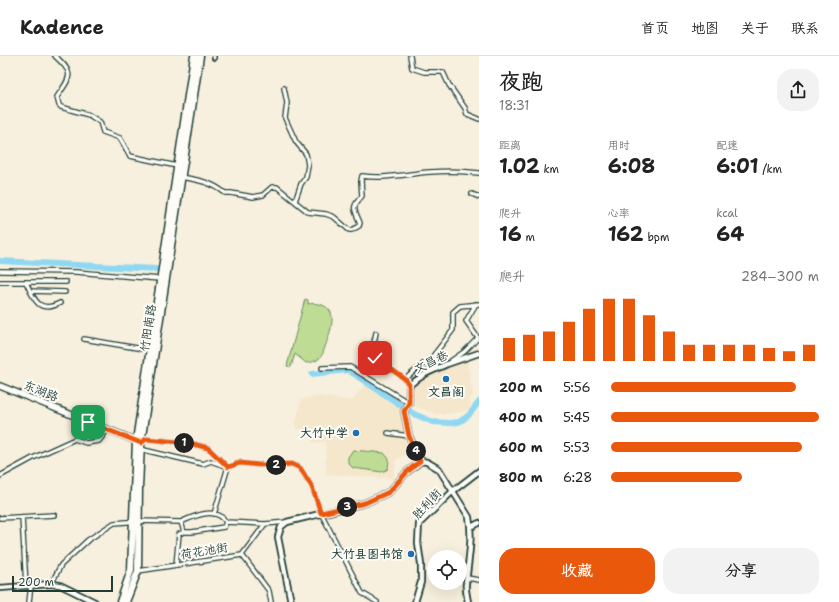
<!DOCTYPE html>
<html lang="zh">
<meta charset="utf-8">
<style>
:root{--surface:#fff;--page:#f2f2f2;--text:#222;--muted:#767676;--line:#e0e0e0;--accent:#ea580c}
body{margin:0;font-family:"Shantell Sans","LXGW WenKai TC",sans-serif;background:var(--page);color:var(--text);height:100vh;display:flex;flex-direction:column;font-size:15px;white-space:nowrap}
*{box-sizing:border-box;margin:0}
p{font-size:13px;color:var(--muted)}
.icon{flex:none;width:22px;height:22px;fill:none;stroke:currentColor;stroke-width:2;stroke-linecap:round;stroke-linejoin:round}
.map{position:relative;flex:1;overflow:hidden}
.side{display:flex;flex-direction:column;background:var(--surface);width:360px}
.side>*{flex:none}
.fabs{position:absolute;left:427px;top:494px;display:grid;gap:8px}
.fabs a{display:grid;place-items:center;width:40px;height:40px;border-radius:50%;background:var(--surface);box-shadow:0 4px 16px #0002;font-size:20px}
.scale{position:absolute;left:12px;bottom:10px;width:101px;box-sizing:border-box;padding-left:4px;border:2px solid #1f3d34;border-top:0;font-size:11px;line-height:14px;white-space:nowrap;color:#1f3d34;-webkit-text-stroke:3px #fdfcf7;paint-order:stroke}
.pin{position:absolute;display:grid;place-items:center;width:34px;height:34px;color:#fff;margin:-17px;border-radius:8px;box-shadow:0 2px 6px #0006}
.km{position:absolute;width:20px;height:20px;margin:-10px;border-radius:50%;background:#222;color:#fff;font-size:11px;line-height:20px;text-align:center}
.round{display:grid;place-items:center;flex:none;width:42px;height:42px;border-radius:16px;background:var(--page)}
.headline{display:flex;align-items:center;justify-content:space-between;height:68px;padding:0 20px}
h1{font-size:22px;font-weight:700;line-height:30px}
.metrics{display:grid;grid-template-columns:repeat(3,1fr);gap:6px;height:68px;padding:4px 20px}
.metrics div{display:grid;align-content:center}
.metrics b{font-size:20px;font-weight:700}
.metrics small{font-size:11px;font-weight:400}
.metrics p{font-size:11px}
.chart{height:112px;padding:8px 20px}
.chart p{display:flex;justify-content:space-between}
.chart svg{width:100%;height:72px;margin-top:4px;stroke:var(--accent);stroke-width:6}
.button{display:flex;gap:8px;margin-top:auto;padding:8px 20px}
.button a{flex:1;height:46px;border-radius:16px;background:var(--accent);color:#fff;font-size:16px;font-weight:700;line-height:46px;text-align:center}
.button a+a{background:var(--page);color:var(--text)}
ul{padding:0 20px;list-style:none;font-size:13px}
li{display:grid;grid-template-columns:64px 48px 1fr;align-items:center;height:30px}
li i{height:10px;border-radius:5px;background:var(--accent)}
header{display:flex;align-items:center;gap:24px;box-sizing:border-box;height:56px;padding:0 20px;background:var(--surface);border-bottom:1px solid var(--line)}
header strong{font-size:19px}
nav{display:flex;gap:22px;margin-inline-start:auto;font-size:14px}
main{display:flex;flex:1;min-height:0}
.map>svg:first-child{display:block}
</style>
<header>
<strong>Kadence</strong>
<nav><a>首页</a><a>地图</a><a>关于</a><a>联系</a></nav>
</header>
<main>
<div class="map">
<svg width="479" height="546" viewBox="0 0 479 546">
<rect width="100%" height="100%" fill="#f8f0de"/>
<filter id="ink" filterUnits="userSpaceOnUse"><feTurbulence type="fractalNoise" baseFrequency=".025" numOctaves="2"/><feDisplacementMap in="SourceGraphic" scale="8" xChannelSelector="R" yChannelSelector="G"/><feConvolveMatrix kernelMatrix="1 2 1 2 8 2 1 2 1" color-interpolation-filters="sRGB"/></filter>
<g filter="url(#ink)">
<path fill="#f5e7cc" d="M467,304L473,340L470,343L471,349L467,355L442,359L440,357L438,359L411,349V330L430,317Z
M365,328L399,350L409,396L396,404L395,414L393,423L326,418L325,386L313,387L310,380L304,374H296L295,370L301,343L320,340L352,345Z"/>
<path fill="#bedc94" stroke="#6e8c64" d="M305,243L308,244V248C319,246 333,250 332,264C332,274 326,287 323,297C319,305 314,306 306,307L295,298L291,311L287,310Z
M353,394L384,397L389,403L388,413L382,416L353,412L348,407V401Z"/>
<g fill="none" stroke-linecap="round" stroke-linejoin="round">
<path stroke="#90d8f2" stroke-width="6" d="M0,205L156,213
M312,318L348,314L414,358L433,366L449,367L459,366L468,360L479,346"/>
<defs>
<path id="pedestrian" d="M214,2V0"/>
<path id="minor" d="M55,0C75,18 71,20 57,41L59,49L61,51L89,59L100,66L103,76L120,82L130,100L177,110
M410,0L412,12L424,16H443L449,29L465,52L467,58L479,63
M284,32L287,47L285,62L296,86L306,98L308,109L306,121L301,128L295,145
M181,121C198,124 212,126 225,137H231L253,141L263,139L272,131H277L308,156L326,158L334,161L349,174H352L359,170L360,167C354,152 351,152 362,140L361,125L362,120C386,123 406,118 430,116C446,115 463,115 479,117
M472,138L479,141
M0,215L76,216L160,223
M0,226H66
M26,226C34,244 39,258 60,247
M30,235L65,236
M376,277L373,291L375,302L405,323L409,329
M84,283L149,294
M451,305L464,296L478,282L466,265L476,248
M322,312L350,311L409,347
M405,323L433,300L453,274V256L460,250L479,248
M388,377L409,380
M141,387L146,383L190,387L208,392L228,411
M141,390L144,394L203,408L211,405L225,410
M228,411L240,407L259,409L292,408L300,412L312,431L321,457L362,537L377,546
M0,420L33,402L75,383L86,387L99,385L105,377
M214,458L228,411
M22,461L26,529
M0,462L54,459
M181,466C194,460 216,450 226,466L265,468L287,466
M242,499L269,535L271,546
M242,499L265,468
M176,509L179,478L184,476
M138,515L242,499
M467,522L479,524
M51,528L61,509L88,484L114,467L139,465L181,466L184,476H192L224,471L226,466
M29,546L31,529"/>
<path id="tertiary" d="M421,405L409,380L404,355L409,347V329L427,317L447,308L479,297
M471,471L479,467
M0,532L51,528L60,529L95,546
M291,546L278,481L281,471L287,466L365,447L389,436L407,416L421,405L427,406L439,413L469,461C473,483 468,506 466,527C465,533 467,540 468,546
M415,546L421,526V508L418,487L419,468L453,435L479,415"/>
<path id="secondary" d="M0,330L139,386"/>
<path id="trunk" d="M120,546L131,514L136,385L194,0
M126,546L138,515L139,432L141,387L200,0"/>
</defs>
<use href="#pedestrian" stroke="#1f3d34" stroke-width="6"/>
<use href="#minor" stroke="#1f3d34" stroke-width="6"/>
<use href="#tertiary" stroke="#1f3d34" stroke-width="8"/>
<use href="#secondary" stroke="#1f3d34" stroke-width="8"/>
<use href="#trunk" stroke="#1f3d34" stroke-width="9"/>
<use href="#pedestrian" stroke="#fdfcf7" stroke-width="3"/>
<use href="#minor" stroke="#fdfcf7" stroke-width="3.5"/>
<use href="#tertiary" stroke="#fdfcf7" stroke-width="4.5"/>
<use href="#secondary" stroke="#fdfcf7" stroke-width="5.5"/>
<use href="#trunk" stroke="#fdfcf7" stroke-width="6"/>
</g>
</g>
<g fill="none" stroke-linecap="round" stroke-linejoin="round" filter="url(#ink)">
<defs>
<path id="route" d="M88,366L141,387L146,383L190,387L208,392L228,411L240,407L259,409L292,408L300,412L304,418L312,431L321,457L365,447L389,436L407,416L420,405L409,380L404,355L409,347V329L405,323L375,302"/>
</defs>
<use href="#route" stroke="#fff" stroke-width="8"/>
<use href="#route" stroke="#ea580c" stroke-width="5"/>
</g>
<g fill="#1f6fb2" stroke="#fdfcf7" stroke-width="1.5">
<circle cx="446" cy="323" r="4"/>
<circle cx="356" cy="377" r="4"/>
<circle cx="411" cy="498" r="4"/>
</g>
<g text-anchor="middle" stroke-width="4" stroke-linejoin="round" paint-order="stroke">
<g font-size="12" fill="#1f3d34" stroke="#fdfcf7">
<text transform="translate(148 272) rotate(-81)" y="4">竹阳南路</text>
<text transform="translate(431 306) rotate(-26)" y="4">文昌巷</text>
<text transform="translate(41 335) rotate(22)" y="4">东湖路</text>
<text transform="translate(427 448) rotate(-48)" y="4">胜利街</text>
<text transform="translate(204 495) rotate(-9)" y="4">荷花池街</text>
</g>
<g font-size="12" font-weight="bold" fill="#1f3d34" stroke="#fdfcf7" text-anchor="end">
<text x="446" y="340" text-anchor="middle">文昌阁</text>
<text x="348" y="381">大竹中学</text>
<text x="403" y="502">大竹县图书馆</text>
</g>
</g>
</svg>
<div class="fabs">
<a><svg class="icon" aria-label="locate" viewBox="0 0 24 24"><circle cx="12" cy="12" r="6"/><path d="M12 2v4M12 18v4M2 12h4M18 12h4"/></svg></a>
</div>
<div class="scale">200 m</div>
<div class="pin" style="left:88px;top:366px;background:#1e9e55"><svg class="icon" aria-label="arrive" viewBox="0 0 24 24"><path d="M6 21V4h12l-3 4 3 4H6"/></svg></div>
<div class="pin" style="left:375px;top:302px;background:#d93025"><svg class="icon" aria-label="check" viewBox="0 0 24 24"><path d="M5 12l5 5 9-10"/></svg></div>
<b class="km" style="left:184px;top:387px">1</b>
<b class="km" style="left:276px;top:409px">2</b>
<b class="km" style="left:347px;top:451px">3</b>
<b class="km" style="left:416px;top:395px">4</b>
</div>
<section class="side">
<div class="headline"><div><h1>夜跑</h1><p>18:31</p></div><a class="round"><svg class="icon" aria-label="share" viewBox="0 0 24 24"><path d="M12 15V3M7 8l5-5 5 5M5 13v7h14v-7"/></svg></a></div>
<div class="metrics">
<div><p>距离</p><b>1.02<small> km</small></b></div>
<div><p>用时</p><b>6:08</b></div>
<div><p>配速</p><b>6:01<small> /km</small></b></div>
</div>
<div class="metrics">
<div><p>爬升</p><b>16<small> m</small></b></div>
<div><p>心率</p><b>162<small> bpm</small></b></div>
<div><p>kcal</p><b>64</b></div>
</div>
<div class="chart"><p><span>爬升</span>284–300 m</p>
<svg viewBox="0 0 160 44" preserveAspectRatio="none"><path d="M5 44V30M15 44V28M25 44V26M35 44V20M45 44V12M55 44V6M65 44V6M75 44V16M85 44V26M95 44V34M105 44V34M115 44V34M125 44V34M135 44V36M145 44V38M155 44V34"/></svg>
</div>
<ul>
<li><b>200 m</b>5:56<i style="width:89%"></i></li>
<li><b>400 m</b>5:45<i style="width:100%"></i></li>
<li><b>600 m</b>5:53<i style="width:92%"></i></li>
<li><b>800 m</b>6:28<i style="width:63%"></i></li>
</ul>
<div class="button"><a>收藏</a><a>分享</a></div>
</section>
</main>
